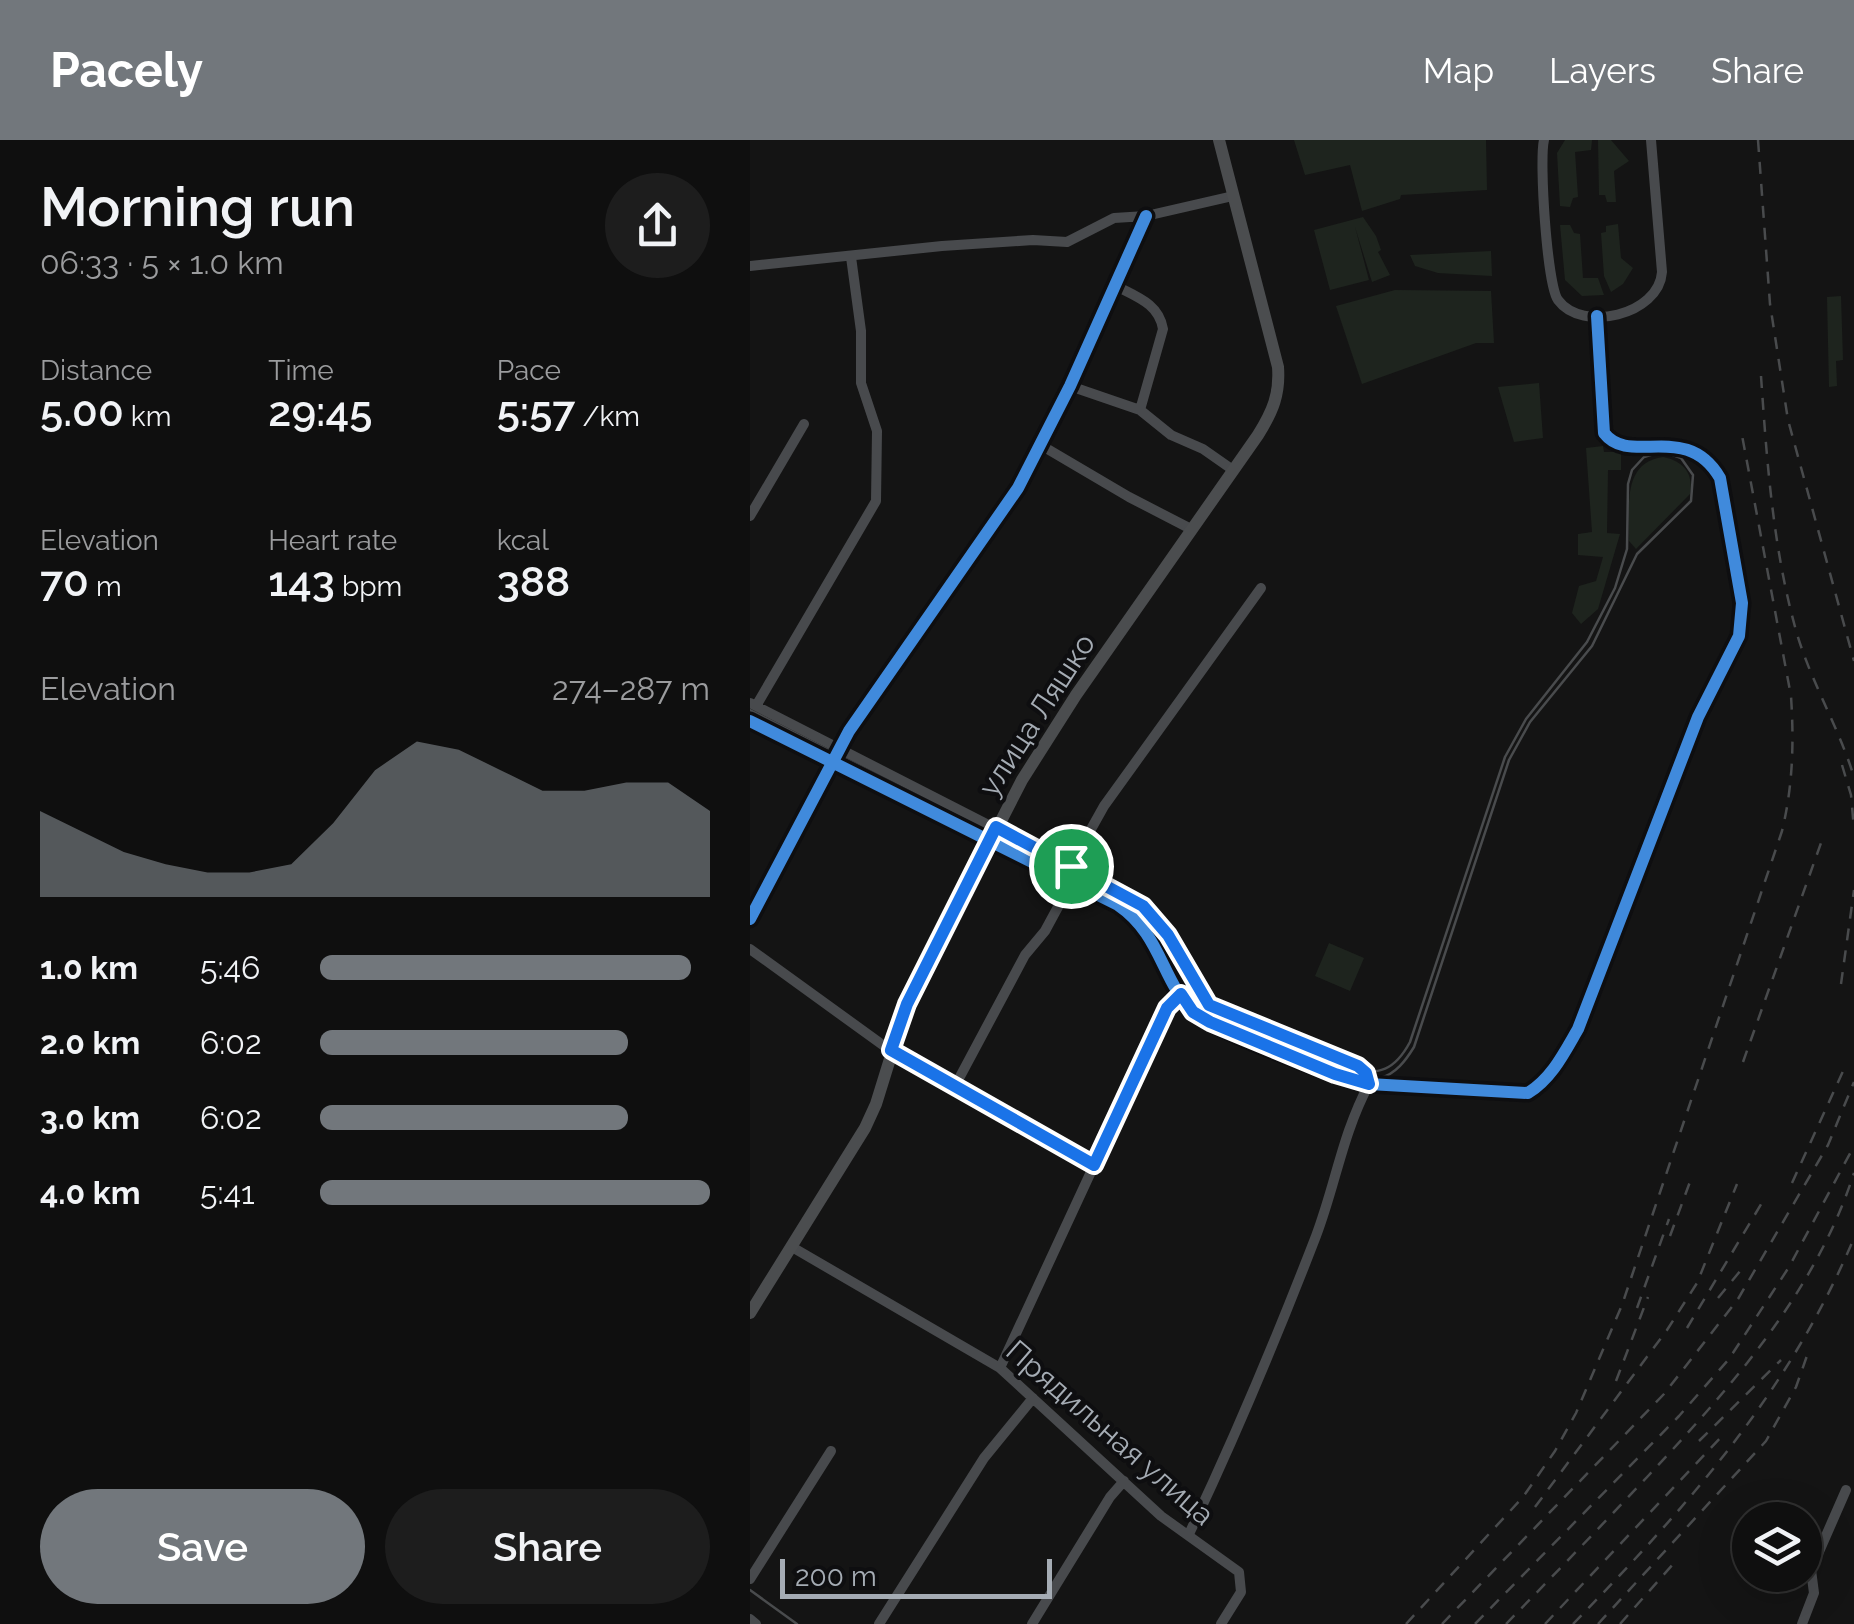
<!DOCTYPE html>
<meta charset="utf-8">
<style>
:root{--surface:#0f0f0f;--page:#1d1d1d;--text:#f1f3f6;--muted:#9b9c9e;--line:#2f2f2f;--accent:#72777c}
body{margin:0;font-family:Raleway,sans-serif;background:var(--page);color:var(--text);height:100vh;display:flex;flex-direction:column;font-size:38px;white-space:nowrap}
*{box-sizing:border-box;margin:0}
p{font-size:32px;color:var(--muted)}
.icon{flex:none;width:55px;height:55px;fill:none;stroke:currentColor;stroke-width:2;stroke-linecap:round;stroke-linejoin:round}
.map{position:relative;flex:1;overflow:hidden}
.sheet{display:flex;flex-direction:column;background:var(--surface);width:750px}
.sheet>*{flex:none}
.tools{position:absolute;left:982px;top:1362px;display:grid;gap:20px}
.tools a{display:grid;place-items:center;width:90px;height:90px;border-radius:50%;background:var(--surface);box-shadow:0 10px 40px #0002,0 0 0 2px var(--line);font-size:50px}
.scale{position:absolute;left:30px;bottom:25px;width:272px;box-sizing:border-box;padding-left:10px;border:5px solid #a5acb4;border-top:0;font-size:28px;line-height:35px;white-space:nowrap;color:#a5acb4;-webkit-text-stroke:8px #0e0e10;paint-order:stroke}
.pin{position:absolute;display:grid;place-items:center;width:85px;height:85px;color:#fff;margin:-42px;border:5px solid #fff;border-radius:50%;box-shadow:0 2px 10px #0007}
.round{display:grid;place-items:center;flex:none;width:105px;height:105px;border-radius:52px;background:var(--page)}
.head{display:flex;align-items:center;justify-content:space-between;height:170px;padding:0 40px}
h1{font-size:55px;font-weight:600;line-height:75px}
.metrics{display:grid;grid-template-columns:repeat(3,1fr);gap:15px;height:170px;padding:10px 40px}
.metrics div{display:grid;align-content:center}
.metrics b{font-size:42px;font-weight:600}
.metrics small{font-size:28px;font-weight:400}
.metrics p{font-size:28px}
.chart{height:280px;padding:20px 40px}
.chart p{display:flex;justify-content:space-between}
.chart svg{width:100%;height:180px;margin-top:10px;fill:var(--accent);opacity:.7}
.button{display:flex;gap:20px;margin-top:auto;padding:20px 40px}
.button a{flex:1;height:115px;border-radius:60px;background:var(--accent);color:#fff;font-size:40px;font-weight:600;line-height:115px;text-align:center}
.button a+a{background:var(--page);color:var(--text)}
ul{padding:0 40px;list-style:none;font-size:32px}
li{display:grid;grid-template-columns:160px 120px 1fr;align-items:center;height:75px}
li i{height:25px;border-radius:12px;background:var(--accent)}
header{display:flex;align-items:center;gap:60px;box-sizing:border-box;height:140px;padding:0 50px;background:var(--accent);color:#fff}
header strong{font-size:48px}
nav{display:flex;gap:55px;margin-inline-start:auto;font-size:35px}
main{display:flex;flex:1;min-height:0}
.map>svg:first-child{display:block}
</style>
<header>
<strong>Pacely</strong>
<nav><a>Map</a><a>Layers</a><a>Share</a></nav>
</header>
<main>
<section class="sheet">
<div class="head"><div><h1>Morning run</h1><p>06:33 · 5 × 1.0 km</p></div><a class="round"><svg class="icon" aria-label="share" viewBox="0 0 24 24"><path d="M12 15V3M7 8l5-5 5 5M5 13v7h14v-7"/></svg></a></div>
<div class="metrics">
<div><p>Distance</p><b>5.00<small> km</small></b></div>
<div><p>Time</p><b>29:45</b></div>
<div><p>Pace</p><b>5:57<small> /km</small></b></div>
</div>
<div class="metrics">
<div><p>Elevation</p><b>70<small> m</small></b></div>
<div><p>Heart rate</p><b>143<small> bpm</small></b></div>
<div><p>kcal</p><b>388</b></div>
</div>
<div class="chart"><p><span>Elevation</span>274–287 m</p>
<svg viewBox="0 0 160 44" preserveAspectRatio="none"><path d="M0 44V23L10 28L20 33L30 36L40 38L50 38L60 36L70 26L80 13L90 6L100 8L110 13L120 18L130 18L140 16L150 16L160 23V44z"/></svg>
</div>
<ul>
<li><b>1.0 km</b>5:46<i style="width:95%"></i></li>
<li><b>2.0 km</b>6:02<i style="width:79%"></i></li>
<li><b>3.0 km</b>6:02<i style="width:79%"></i></li>
<li><b>4.0 km</b>5:41<i style="width:100%"></i></li>
</ul>
<div class="button"><a>Save</a><a>Share</a></div>
</section>
<div class="map">
<svg width="1104" height="1484" viewBox="0 0 1104 1484">
<rect width="100%" height="100%" fill="#141414"/>
<path fill="#1e241e" d="M544,0H736L737,50L651,55L650,59L612,71L600,25L555,35Z
M815,0H842L841,10L825,12L828,57L823,58L820,67L810,66L807,13Z
M848,0H861L879,21L864,31L866,62H857L855,55H849Z
M613,77L626,96L631,110L628,112L640,135L622,142L605,87L619,140L580,150L564,90Z
M868,84L871,118L883,128L873,144L861,152L854,136L851,93L856,92V86Z
M810,85H820L824,93L830,94L833,138H848L854,155L832,156L815,140Z
M741,111L742,136L688,133L665,126L660,115Z
M645,150L741,151L744,203H726L612,244L586,166Z
M1091,156L1093,220L1086,221L1087,246L1079,247L1077,157Z
M789,243L793,298L764,302L748,247Z
M853,306L854,312H871V330H858L857,393L870,394L848,469L831,484L822,473L829,446L846,441L853,417L828,415V394L842,392L836,308Z
M913,317C933,321 944,333 940,354L886,409L879,401C880,368 871,323 913,317Z
M579,803L614,818L600,851L565,836Z"/>
<g fill="none" stroke-linecap="round" stroke-linejoin="round">
<path stroke="#484a4d" stroke-width="10" d="M794,0C789,20 797,145 808,160C832,193 909,175 912,132L901,0
M0,126L192,106L283,100L317,102L364,78L396,76L483,56
M366,146C387,157 409,164 413,189L390,270
M320,246L390,270L421,295L453,309L483,330
M289,304L379,357L441,389
M0,376L54,284
M0,563L385,760L405,778L459,865L609,927L616,933L619,944
M6,566L126,361L127,291L111,243V191L101,117
M0,581L368,765C412,795 411,841 444,872C463,890 572,930 602,940L619,944L778,953C802,938 814,913 828,889L948,577L989,496L992,463L970,338C936,280 880,327 854,293L847,176
M321,725L354,666L511,448
M0,779L99,591L268,348L320,246L396,76
M0,809L141,911L343,1025
M205,946L275,815L295,791L322,741
M42,1107L250,1228L411,1376L489,1432L491,1452L471,1484
M250,1228L417,868L431,854
M439,1394C485,1297 527,1197 566,1096C586,1043 592,995 619,944
M0,1439L81,1311
M0,1479L6,1484
M129,1484L234,1318L283,1258
M282,1484L360,1357L374,1341
M1052,1484L1064,1453L1061,1430L1096,1350"/>
<path stroke="#4b4d4f" stroke-width="12" d="M0,1173L115,988L126,964L157,864L272,640L326,555L508,295C523,271 530,254 528,227L469,0"/>
<path stroke="#494b4d" stroke-width="2.5" d="M0,570L389,769L414,800L456,869L599,929C629,936 645,930 660,902L755,617L776,579L837,502L865,448L877,409L878,344L882,330L894,317L904,314H920L931,318L943,335L941,361L887,414L842,506L780,582L759,620L664,907C656,920 646,934 630,938C603,945 493,891 461,878C432,861 413,801 386,772L0,574
M0,1450L47,1484"/>
<path stroke="#494b4d" stroke-width="2.5" stroke-dasharray="12 10" stroke-linecap="butt" d="M1008,0L1020,164L1038,280L1104,521
M1011,236C1017,323 1023,410 1047,494C1062,544 1089,588 1104,637
M1092,625L1101,655L1104,689
M1091,844L1104,750
M993,922L1071,703
M1042,1043L1094,929
M920,1096L941,1039
M968,1158L995,1125
M887,1168L919,1079
M937,1188L1016,1056
M866,1241L898,1157
M949,1301L1031,1220
M785,1367L917,1190L947,1143L987,1044
M656,1484L773,1357L805,1311L826,1273L872,1165L1032,691C1043,646 1044,602 1041,556L991,290
M692,1484L914,1254L988,1159L1078,1005L1104,942
M725,1484L929,1276L979,1219L1039,1127L1104,1006
M756,1484C804,1435 852,1385 899,1335C982,1246 1066,1151 1104,1033
M795,1484L973,1295
M823,1484C938,1366 1039,1252 1104,1098
M848,1484L1016,1301L1046,1247L1059,1210
M870,1484L924,1423"/>
<defs>
<path id="cycleway" d="M0,581L368,765C412,795 411,841 444,872C463,890 572,930 602,940L619,944L778,953C802,938 814,913 828,889L948,577L989,496L992,463L970,338C936,280 880,327 854,293L847,176
M0,779L99,591L268,348L320,246L396,76"/>
</defs>
<use href="#cycleway" stroke="#0e0e10" stroke-width="19"/>
<use href="#cycleway" stroke="#408adc" stroke-width="12"/>
</g>
<g fill="none" stroke-linecap="round" stroke-linejoin="round">
<defs>
<path id="route" d="M246,687L393,766L418,795L459,865L608,926L616,933L619,944L585,934L460,882L443,872L431,854L417,868L344,1025L141,910L157,864Z"/>
</defs>
<use href="#route" stroke="#fff" stroke-width="20"/>
<use href="#route" stroke="#1a73e8" stroke-width="12"/>
</g>
<g text-anchor="middle" stroke-width="8" stroke-linejoin="round" paint-order="stroke">
<g font-size="30" fill="#a5acb4" stroke="#0e0e10">
<text transform="translate(287 575) rotate(-57)" y="10">улица Ляшко</text>
<text transform="translate(360 1293) rotate(41)" y="10">Прядильная улица</text>
</g>
</g>
</svg>
<div class="tools">
<a><svg class="icon" aria-label="layers" viewBox="0 0 24 24"><path d="M12 4l9 5-9 5-9-5zM3 14l9 5 9-5"/></svg></a>
</div>
<div class="scale">200 m</div>
<div class="pin" style="left:321px;top:726px;background:#1e9e55"><svg class="icon" aria-label="arrive" viewBox="0 0 24 24"><path d="M6 21V4h12l-3 4 3 4H6"/></svg></div>
</div>
</main>
